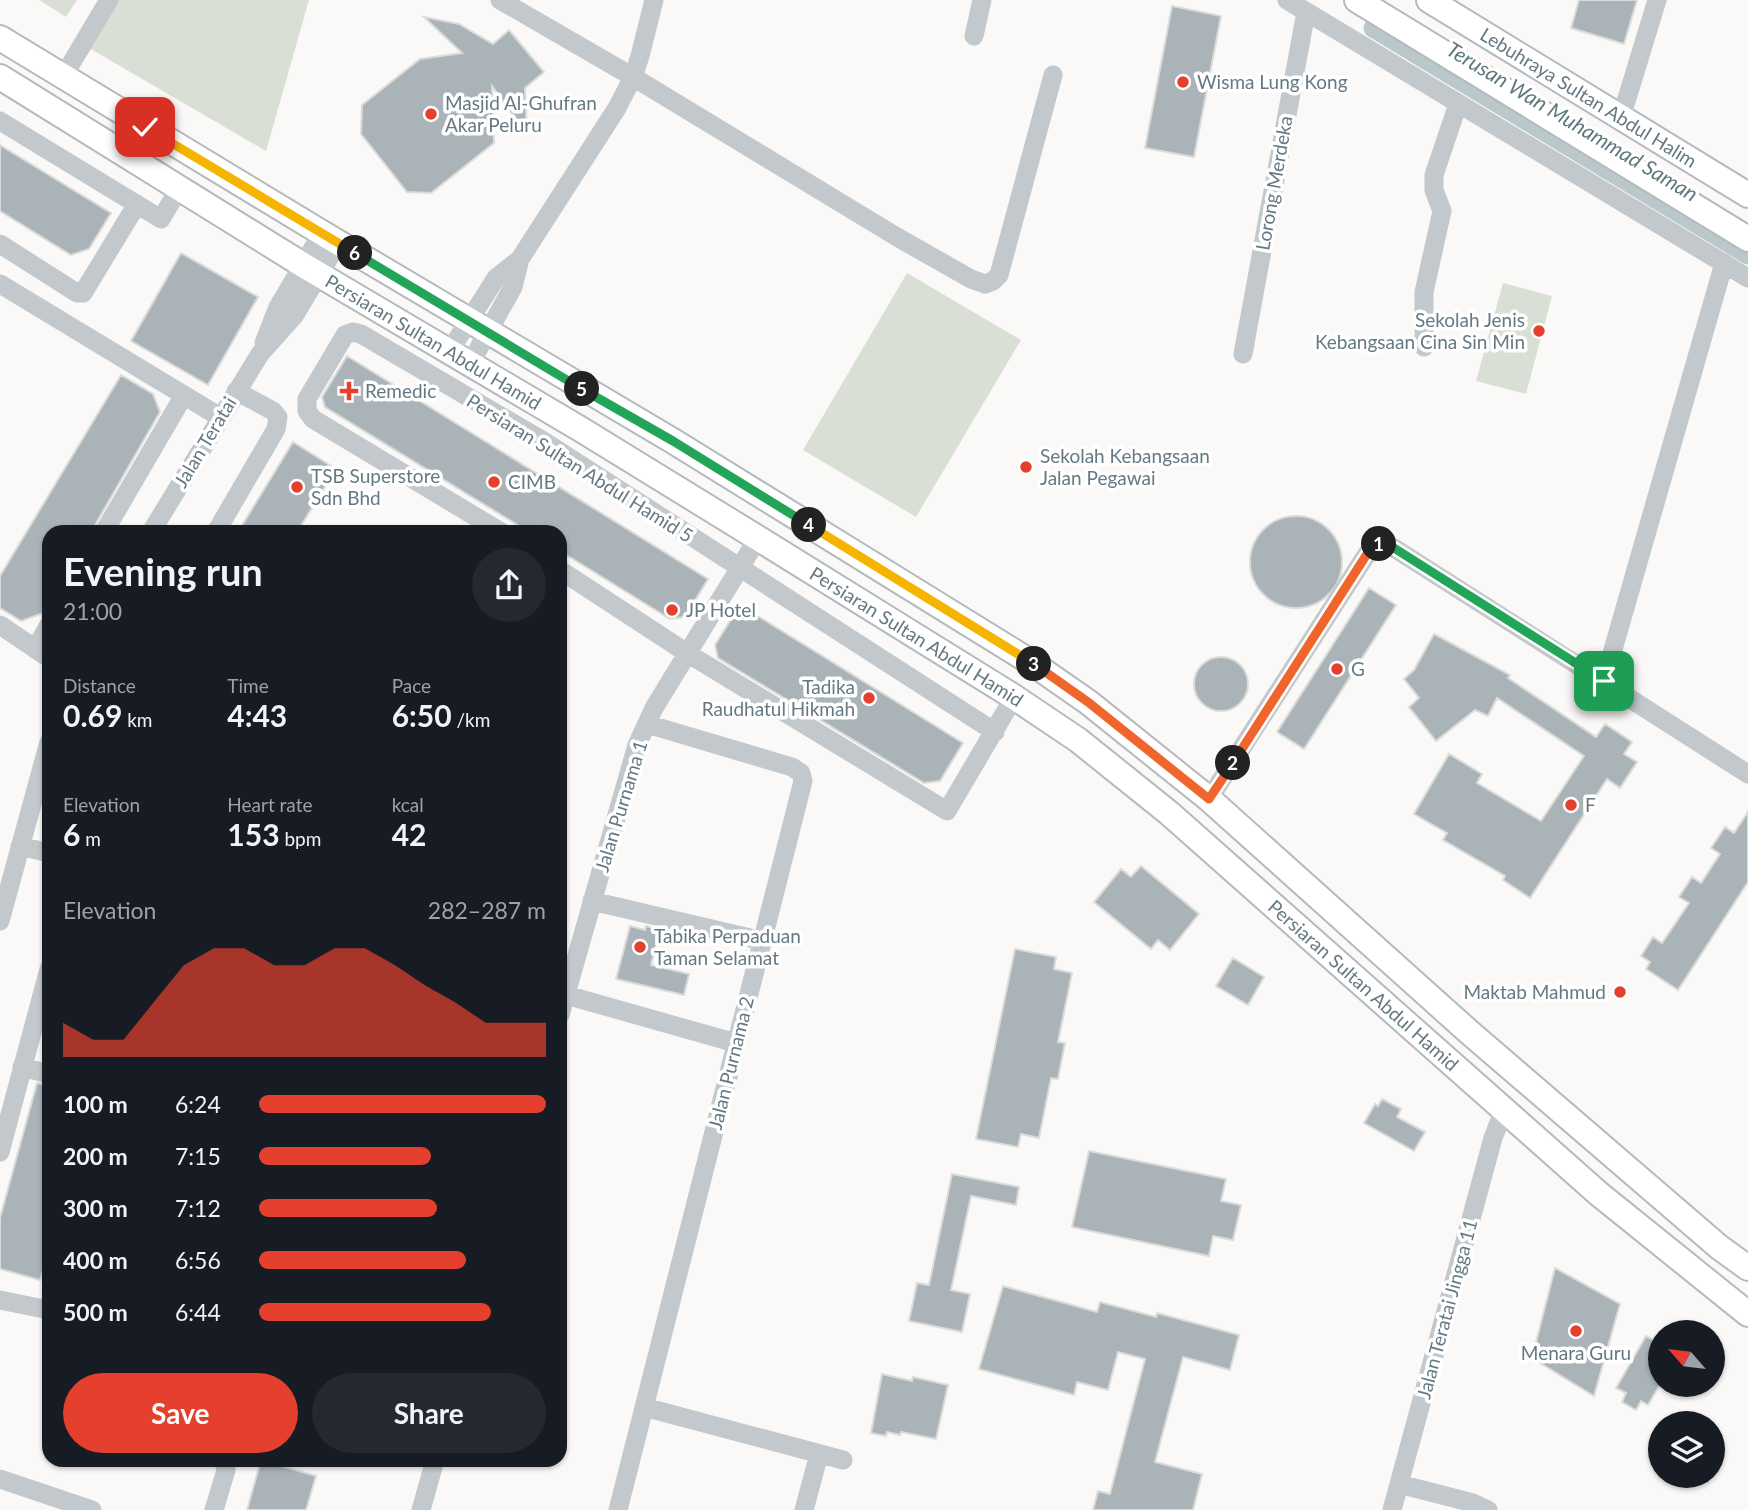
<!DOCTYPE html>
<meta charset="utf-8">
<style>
:root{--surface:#171b24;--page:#242831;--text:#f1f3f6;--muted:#9ea1a6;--accent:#e4402d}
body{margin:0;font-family:Lato,sans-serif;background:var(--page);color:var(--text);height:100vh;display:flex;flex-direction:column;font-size:26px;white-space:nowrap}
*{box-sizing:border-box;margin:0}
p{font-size:23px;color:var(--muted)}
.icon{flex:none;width:38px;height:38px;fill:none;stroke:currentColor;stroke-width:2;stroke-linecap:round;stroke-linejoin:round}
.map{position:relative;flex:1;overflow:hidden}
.drawer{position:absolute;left:42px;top:525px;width:525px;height:942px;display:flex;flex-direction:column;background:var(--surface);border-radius:21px;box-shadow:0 2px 5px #0004}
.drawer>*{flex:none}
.needle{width:46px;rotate:298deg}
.controls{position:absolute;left:1648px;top:1320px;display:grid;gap:14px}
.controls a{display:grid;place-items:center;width:77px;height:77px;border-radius:50%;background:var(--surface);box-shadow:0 2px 5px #0004;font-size:35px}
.pin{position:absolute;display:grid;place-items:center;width:60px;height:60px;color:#fff;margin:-30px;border-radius:14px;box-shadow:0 4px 10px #0006}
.km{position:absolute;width:35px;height:35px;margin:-18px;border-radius:50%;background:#222;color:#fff;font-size:19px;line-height:35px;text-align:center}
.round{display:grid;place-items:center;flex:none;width:74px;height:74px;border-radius:37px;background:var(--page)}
.summary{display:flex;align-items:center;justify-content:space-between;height:119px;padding:0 21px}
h1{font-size:38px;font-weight:700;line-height:52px}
.stats{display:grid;grid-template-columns:repeat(3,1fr);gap:10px;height:119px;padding:7px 21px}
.stats div{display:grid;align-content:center}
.stats b{font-size:30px;font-weight:700}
.stats small{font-size:19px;font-weight:400}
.stats p{font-size:19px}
.chart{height:196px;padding:14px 21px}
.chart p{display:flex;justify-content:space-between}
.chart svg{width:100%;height:126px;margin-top:7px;fill:var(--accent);opacity:.7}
.primary-button{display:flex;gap:14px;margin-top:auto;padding:14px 21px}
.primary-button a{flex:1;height:80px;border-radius:42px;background:var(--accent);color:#fff;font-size:28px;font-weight:700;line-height:80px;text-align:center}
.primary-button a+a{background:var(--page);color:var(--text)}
ul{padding:0 21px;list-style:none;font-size:23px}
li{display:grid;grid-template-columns:112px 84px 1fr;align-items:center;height:52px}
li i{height:18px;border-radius:9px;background:var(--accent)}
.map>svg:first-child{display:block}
</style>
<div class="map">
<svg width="1748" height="1510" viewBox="0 0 1748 1510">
<rect width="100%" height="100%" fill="#faf9f7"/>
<path fill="#dadfd6" d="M39,0H77L66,17Z
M116,0H309L266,151L89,48Z
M907,273L1021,340L916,517L803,450Z
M1503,283L1552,296L1526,394L1476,381Z"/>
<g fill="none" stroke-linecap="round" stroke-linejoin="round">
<path stroke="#bac8cb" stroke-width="19" d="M1373,28L1748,255"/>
</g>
<path fill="#aab4b8" stroke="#dbdbd9" stroke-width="2" d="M1579,0H1637L1624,44L1571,28Z
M1172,6L1221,16L1194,157L1145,148Z
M424,17L459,24L493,44L509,30L544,72L525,88L527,134L492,86L494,143L431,193L407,192L361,134L362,105L420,59L462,53Z
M0,145L111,213L89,249L71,255L0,211Z
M181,253L258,297L208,385L131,341Z
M347,356L708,579L685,617L670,619L560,551V532H529L325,407L322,397Z
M121,375L153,394L160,412L91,532H49V611L21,621L0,608V576Z
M293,442L336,469L297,532H238Z
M1250 562a46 46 0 1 1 92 0a46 46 0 1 1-92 0Z
M1369,588L1396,605L1304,749L1277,732Z
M740,605L963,743L940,781L924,783L718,658L715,645Z
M1434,634L1510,675L1508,678L1596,737L1605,724L1632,742L1624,754L1637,762L1620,788L1607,779L1530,898L1503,880L1505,876L1443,840L1447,833L1414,814L1449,754L1482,774L1477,783L1541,821L1584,756L1497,698L1488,716L1475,710L1436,741L1409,707L1419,698L1404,679L1414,670Z
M1194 684a27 27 0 1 1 54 0a27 27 0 1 1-54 0Z
M1748,812V882L1678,990L1646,969L1650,962L1641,956L1653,937L1662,943L1689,903L1679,897L1692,877L1701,883L1720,854L1711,848L1725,827L1734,833Z
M1141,866L1199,914L1170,950L1158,940L1151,949L1094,902L1121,869L1131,877Z
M630,926L645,930L646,926L660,930L651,965L689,974L684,995L616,979Z
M1015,949L1056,957L1054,969L1072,973L1058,1042L1065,1043L1058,1079L1051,1078L1039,1138L1021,1134L1018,1147L976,1139Z
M1233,958L1264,977L1248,1005L1216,986Z
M37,1083L49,1086V1249L40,1280L0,1269V1218Z
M1382,1099L1401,1109L1397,1117L1425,1132L1414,1151L1364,1123L1375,1104L1378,1106Z
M1089,1151L1226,1179L1221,1201L1241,1205L1233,1240L1213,1236L1209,1256L1072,1227Z
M952,1174L1019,1187L1016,1205L971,1196L951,1290L970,1294L962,1332L909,1321L917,1283L929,1285Z
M1555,1268L1620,1304L1594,1396L1532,1358Z
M1003,1286L1097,1312L1100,1302L1156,1317L1157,1313L1239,1335L1230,1370L1183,1357L1155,1462L1202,1474L1193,1510H1093L1098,1491L1110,1494L1145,1359L1118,1352L1108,1390L1077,1382L1074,1395L979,1369Z
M1646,1336L1661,1344V1383L1648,1405L1641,1401L1636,1410L1622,1402L1626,1393L1616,1388Z
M882,1374L912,1381L913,1377L948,1385L936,1439L901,1432L900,1435L887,1432L886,1436L871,1433Z
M261,1460L316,1476L306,1510H247Z"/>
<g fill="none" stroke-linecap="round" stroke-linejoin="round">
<defs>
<g id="major">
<path d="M1357,0L1748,239"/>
<path id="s1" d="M1429,0L1748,195"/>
<path d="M0,38L322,233L673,441L1029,661L1088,702L1209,799L1469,1032L1719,1247L1748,1268"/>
<path id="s2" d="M0,77L303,265L582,430L756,537L1014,697L1078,740L1169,813L1599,1194L1748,1314"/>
</g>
</defs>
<use href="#major" stroke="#b4babd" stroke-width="28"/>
<path stroke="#c2c8cb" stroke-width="19" d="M500,0L633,77L897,237L971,279L985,284L993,281L999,275L1053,75
M1287,0L1748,278
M974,36L982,0
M63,77L109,0
M1621,118L1657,0
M0,121L161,219L180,187
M0,244L77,293H83L137,204
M0,284L220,417
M264,343L278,307L322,233
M1424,347V292L1442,211L1434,190V175L1458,104
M449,352L496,278L520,259L617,108L633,77L640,56L654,0
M1243,354L1306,12
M470,364L513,287L520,259
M104,532L184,395
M151,532L260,354L294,316L338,243
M216,532L276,429L278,417L273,411L236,391
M501,532L313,419L307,411V399L345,335L353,332L361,334L545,442L995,732
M560,570L687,653L947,811L1014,697
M0,625L49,658
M35,649L49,625
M1604,681L1724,263
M1209,799L1367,554L1373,546L1379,544L1394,548L1748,774
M20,846L49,853
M592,901L763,941
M0,921L49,742
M566,995L736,1043
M560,1015L637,745L654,708L758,538
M22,1067L49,1074
M0,1152L49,969
M0,1300L49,1310
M644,1407L843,1460
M0,1479L92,1510
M1399,1484L1473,1503L1488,1510
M214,1510L226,1470L224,1461
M421,1510L435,1460
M618,1510L803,781L801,773L792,767L647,724
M804,1510L819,1454
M1392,1510L1493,1138L1504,1110"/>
<use href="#major" stroke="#fff" stroke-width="24"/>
</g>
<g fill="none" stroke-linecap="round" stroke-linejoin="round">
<defs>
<path id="split-1" d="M1379,544L1394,548L1604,681"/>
<path id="split-2" d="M1233,763L1367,554L1373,546L1379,544"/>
<path id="split-3" d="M1034,664L1088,702L1209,799L1233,763"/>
<path id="split-4" d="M809,525L1034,664"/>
<path id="split-5" d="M582,389L673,441L809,525"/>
<path id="split-6" d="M355,253L582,389"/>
<path id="split-7" d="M145,127L355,253"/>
</defs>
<use href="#split-1" stroke="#fff" stroke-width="14"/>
<use href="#split-2" stroke="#fff" stroke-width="14"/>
<use href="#split-3" stroke="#fff" stroke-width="14"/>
<use href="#split-4" stroke="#fff" stroke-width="14"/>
<use href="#split-5" stroke="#fff" stroke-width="14"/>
<use href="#split-6" stroke="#fff" stroke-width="14"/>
<use href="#split-7" stroke="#fff" stroke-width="14"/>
<use href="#split-1" stroke="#22a559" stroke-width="9"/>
<use href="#split-2" stroke="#f0652b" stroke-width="9"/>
<use href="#split-3" stroke="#f0652b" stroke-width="9"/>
<use href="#split-4" stroke="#f5b400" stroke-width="9"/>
<use href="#split-5" stroke="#22a559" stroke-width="9"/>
<use href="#split-6" stroke="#22a559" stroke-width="9"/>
<use href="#split-7" stroke="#f5b400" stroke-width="9"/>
</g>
<g fill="#e4402d" stroke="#fff" stroke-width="2.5">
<circle cx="1183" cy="82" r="7"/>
<circle cx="431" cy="114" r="7"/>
<circle cx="1539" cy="331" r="7"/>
<path d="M345.5 380.5h7v7h7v7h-7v7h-7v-7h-7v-7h7z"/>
<circle cx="1026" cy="467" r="7"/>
<circle cx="494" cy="482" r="7"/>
<circle cx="297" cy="487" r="7"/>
<circle cx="672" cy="610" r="7"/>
<circle cx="1337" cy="669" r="7"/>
<circle cx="869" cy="698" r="7"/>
<circle cx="1571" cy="805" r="7"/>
<circle cx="640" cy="947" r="7"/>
<circle cx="1620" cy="992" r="7"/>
<circle cx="1576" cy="1331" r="7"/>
</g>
<g text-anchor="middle" stroke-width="7" stroke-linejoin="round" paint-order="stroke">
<g font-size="19" fill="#647982" stroke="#fff" text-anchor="start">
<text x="1197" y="89">Wisma Lung Kong</text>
<text x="445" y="110">Masjid Al-Ghufran<tspan x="445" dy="22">Akar Peluru</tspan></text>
<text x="1525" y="327" text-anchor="end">Sekolah Jenis<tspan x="1525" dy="22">Kebangsaan Cina Sin Min</tspan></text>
<text x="365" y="398">Remedic</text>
<text x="1040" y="463">Sekolah Kebangsaan<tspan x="1040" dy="22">Jalan Pegawai</tspan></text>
<text x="311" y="483">TSB Superstore<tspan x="311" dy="22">Sdn Bhd</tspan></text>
<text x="508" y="489">CIMB</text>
<text x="686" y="617">JP Hotel</text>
<text x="1351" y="676">G</text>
<text x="855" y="694" text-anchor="end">Tadika<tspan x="855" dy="22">Raudhatul Hikmah</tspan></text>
<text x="1585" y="812">F</text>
<text x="654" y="943">Tabika Perpaduan<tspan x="654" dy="22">Taman Selamat</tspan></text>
<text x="1606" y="999" text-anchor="end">Maktab Mahmud</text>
<text x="1576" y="1360" text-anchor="middle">Menara Guru</text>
</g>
<g font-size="19" fill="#647982" stroke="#fff">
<text dy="7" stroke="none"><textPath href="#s1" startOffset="187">Lebuhraya Sultan Abdul Halim</textPath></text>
<text transform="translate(1274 183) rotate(-80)" y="7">Lorong Merdeka</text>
<text dy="7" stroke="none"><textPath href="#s2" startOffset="508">Persiaran Sultan Abdul Hamid</textPath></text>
<text transform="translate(205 442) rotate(-59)" y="7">Jalan Teratai</text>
<text transform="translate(580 468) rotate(32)" y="7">Persiaran Sultan Abdul Hamid 5</text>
<text dy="7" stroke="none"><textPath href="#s2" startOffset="1074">Persiaran Sultan Abdul Hamid</textPath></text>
<text transform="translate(621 806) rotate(-73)" y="7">Jalan Purnama 1</text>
<text dy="7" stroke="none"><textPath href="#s2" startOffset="1642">Persiaran Sultan Abdul Hamid</textPath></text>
<text transform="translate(731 1063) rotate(-76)" y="7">Jalan Purnama 2</text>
<text transform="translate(1447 1309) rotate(-75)" y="7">Jalan Teratai Jingga 11</text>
</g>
<g font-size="21" font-style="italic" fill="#5f787c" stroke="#fff">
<text transform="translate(1572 122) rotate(31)" y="7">Terusan Wan Muhammad Saman</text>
</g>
</g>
</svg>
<div class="controls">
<a><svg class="needle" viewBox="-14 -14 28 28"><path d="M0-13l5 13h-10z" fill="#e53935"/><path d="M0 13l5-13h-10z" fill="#9ea1a6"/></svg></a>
<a><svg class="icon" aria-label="layers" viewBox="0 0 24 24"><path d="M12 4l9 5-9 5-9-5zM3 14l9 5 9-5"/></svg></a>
</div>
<div class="pin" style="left:1604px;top:681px;background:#1e9e55"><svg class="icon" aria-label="arrive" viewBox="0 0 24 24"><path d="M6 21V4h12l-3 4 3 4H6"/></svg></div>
<div class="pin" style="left:145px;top:127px;background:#d93025"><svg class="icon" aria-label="check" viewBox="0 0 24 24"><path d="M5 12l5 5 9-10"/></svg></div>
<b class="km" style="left:1379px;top:544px">1</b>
<b class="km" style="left:1233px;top:763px">2</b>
<b class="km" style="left:1034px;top:664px">3</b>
<b class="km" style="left:809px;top:525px">4</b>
<b class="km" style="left:582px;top:389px">5</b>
<b class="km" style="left:355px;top:253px">6</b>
<section class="drawer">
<div class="summary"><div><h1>Evening run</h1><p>21:00</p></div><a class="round"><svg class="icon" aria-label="share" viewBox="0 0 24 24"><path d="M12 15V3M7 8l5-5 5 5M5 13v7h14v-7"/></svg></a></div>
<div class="stats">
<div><p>Distance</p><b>0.69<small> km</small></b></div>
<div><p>Time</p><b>4:43</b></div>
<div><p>Pace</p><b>6:50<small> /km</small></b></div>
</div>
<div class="stats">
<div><p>Elevation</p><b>6<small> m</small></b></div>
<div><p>Heart rate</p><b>153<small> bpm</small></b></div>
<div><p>kcal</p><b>42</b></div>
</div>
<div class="chart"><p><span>Elevation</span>282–287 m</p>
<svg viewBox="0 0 160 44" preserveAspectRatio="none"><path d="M0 44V32L10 38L20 38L30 25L40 12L50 6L60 6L70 12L80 12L90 6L100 6L110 12L120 19L130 25L140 32L150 32L160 32V44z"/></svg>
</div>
<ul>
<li><b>100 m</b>6:24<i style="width:100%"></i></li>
<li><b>200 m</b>7:15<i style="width:60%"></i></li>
<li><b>300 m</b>7:12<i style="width:62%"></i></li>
<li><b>400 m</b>6:56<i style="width:72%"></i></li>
<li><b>500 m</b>6:44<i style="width:81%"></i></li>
</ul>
<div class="primary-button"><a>Save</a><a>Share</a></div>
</section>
</div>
